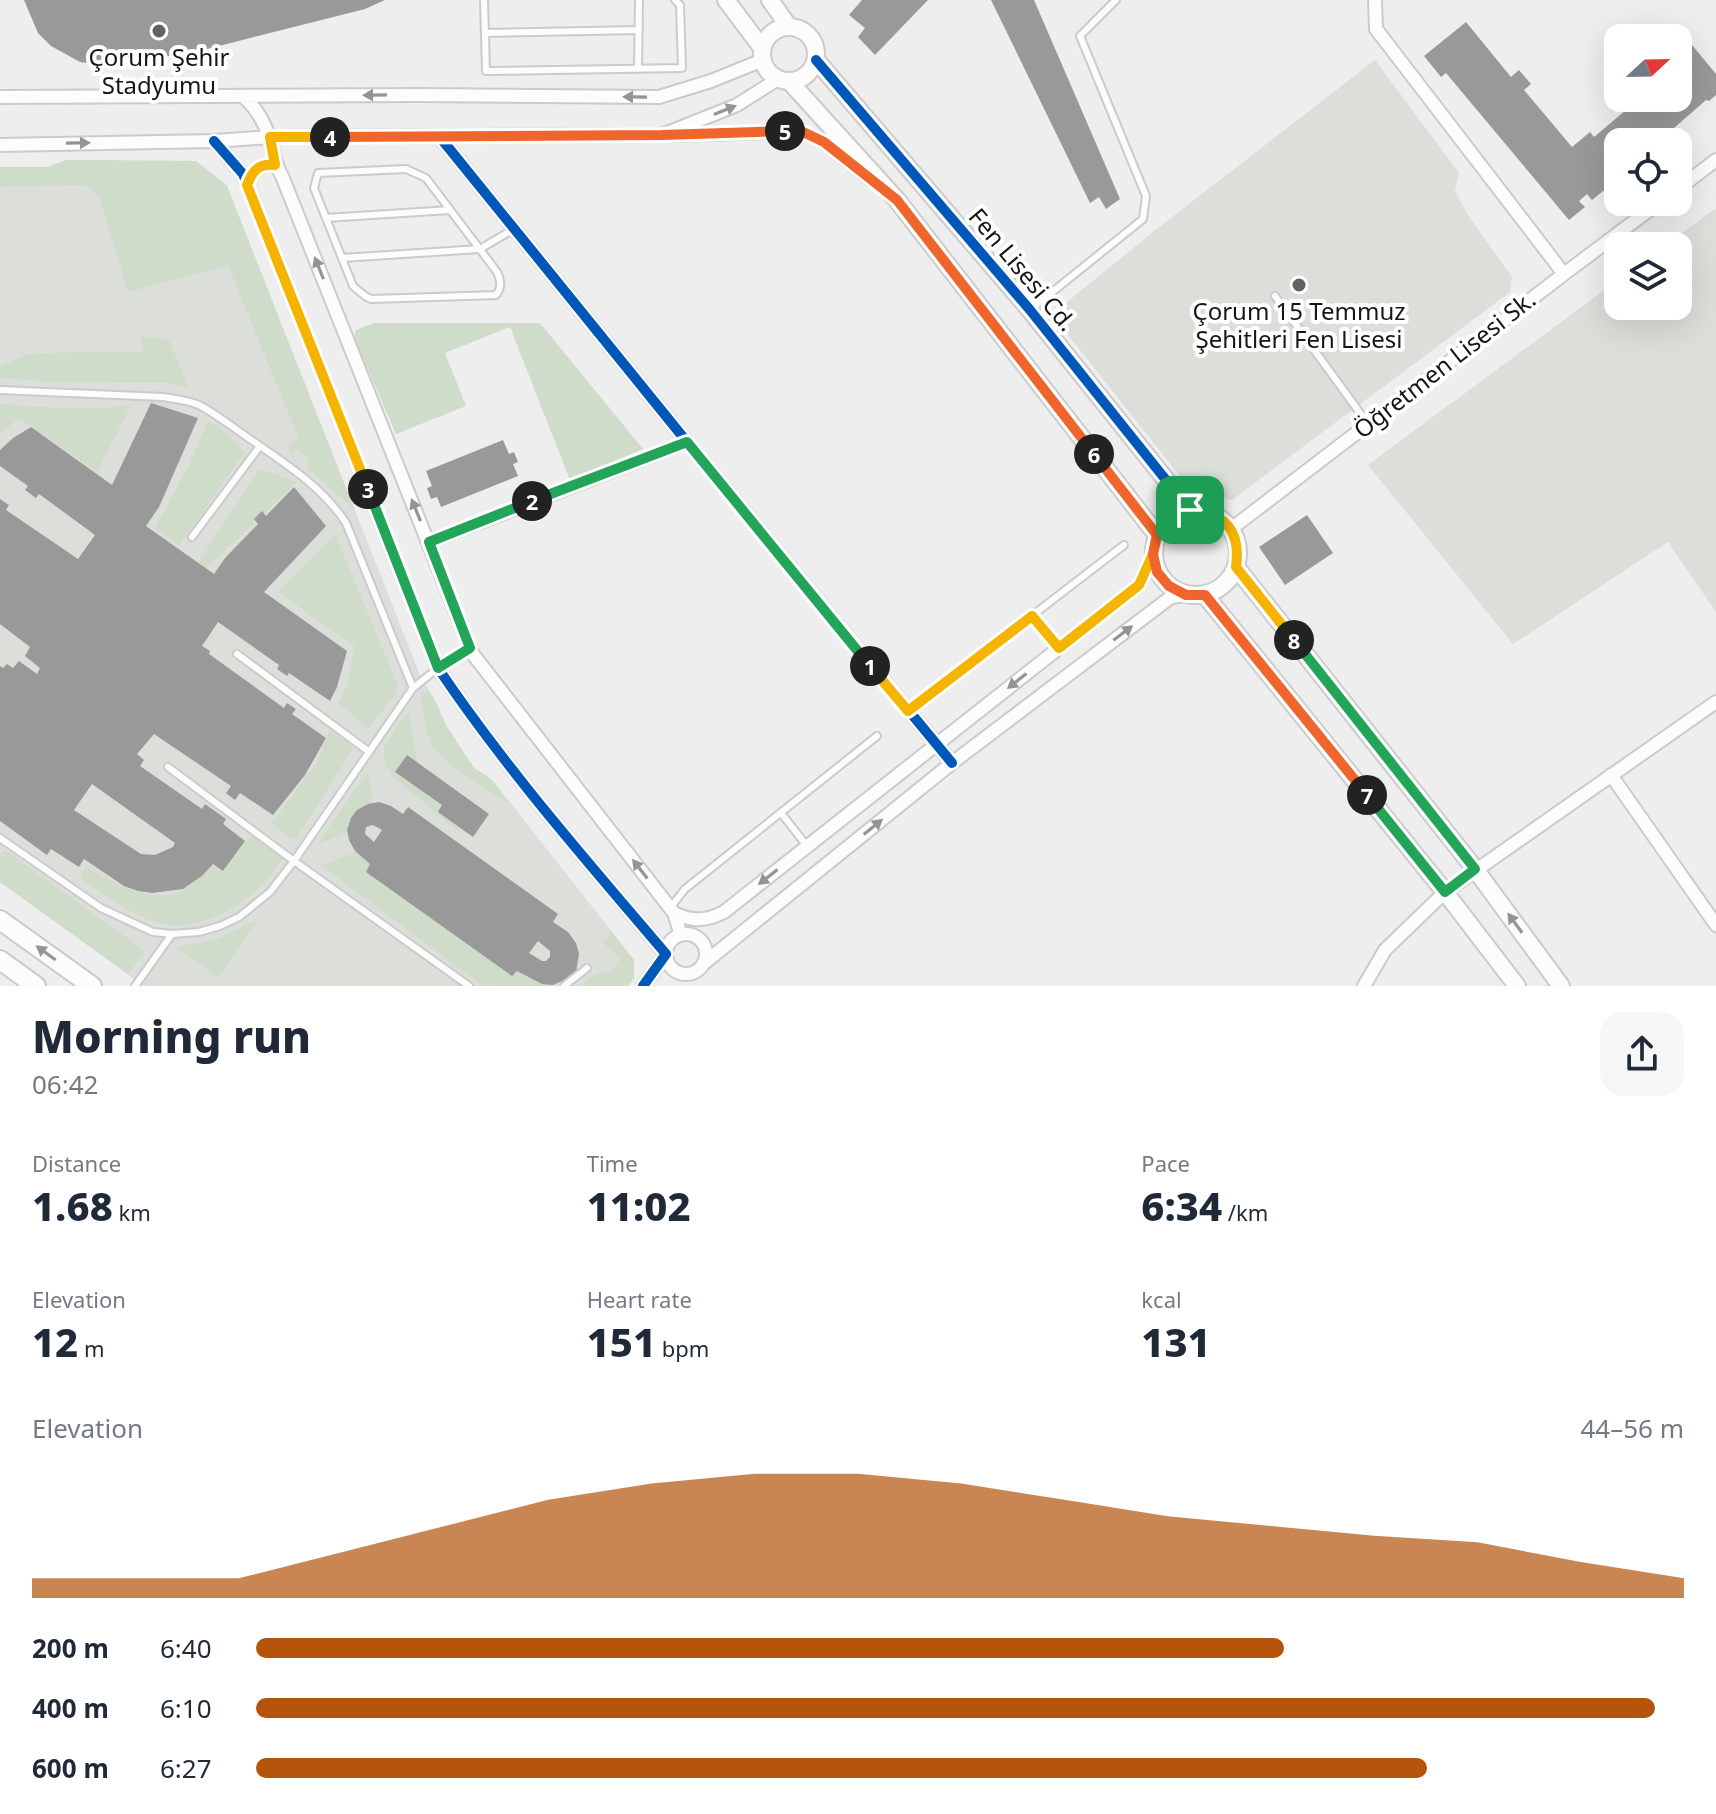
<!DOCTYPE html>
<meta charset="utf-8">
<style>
:root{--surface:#fff;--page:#f6f6f7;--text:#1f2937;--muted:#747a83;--accent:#b45309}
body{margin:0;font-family:"Noto Sans",sans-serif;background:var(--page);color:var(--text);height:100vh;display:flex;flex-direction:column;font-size:30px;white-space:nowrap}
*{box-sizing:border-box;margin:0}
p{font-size:26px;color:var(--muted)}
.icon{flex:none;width:44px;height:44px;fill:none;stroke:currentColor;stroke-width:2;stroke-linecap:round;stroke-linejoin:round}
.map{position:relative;height:986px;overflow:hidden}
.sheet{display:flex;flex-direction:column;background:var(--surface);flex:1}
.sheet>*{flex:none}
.needle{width:52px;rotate:68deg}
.tools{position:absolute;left:1604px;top:24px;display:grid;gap:16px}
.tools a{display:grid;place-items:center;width:88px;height:88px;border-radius:16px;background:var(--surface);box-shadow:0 8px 32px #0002;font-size:40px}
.pin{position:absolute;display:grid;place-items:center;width:68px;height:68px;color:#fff;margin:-34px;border-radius:16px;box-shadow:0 4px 12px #0006}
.km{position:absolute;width:40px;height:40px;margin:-20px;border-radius:50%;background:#222;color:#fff;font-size:22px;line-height:40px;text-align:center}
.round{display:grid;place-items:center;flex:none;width:84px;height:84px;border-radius:24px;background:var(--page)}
.overview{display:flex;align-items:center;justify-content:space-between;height:136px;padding:0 32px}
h1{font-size:44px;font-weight:800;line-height:60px}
.figures{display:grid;grid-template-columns:repeat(3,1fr);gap:12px;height:136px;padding:8px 32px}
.figures div{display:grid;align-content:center}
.figures b{font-size:40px;font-weight:800}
.figures small{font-size:22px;font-weight:400}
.figures p{font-size:22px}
.chart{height:224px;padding:16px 32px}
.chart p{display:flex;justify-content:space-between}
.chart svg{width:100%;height:144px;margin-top:8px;fill:var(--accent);opacity:.7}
ul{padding:0 32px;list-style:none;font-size:26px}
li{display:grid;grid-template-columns:128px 96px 1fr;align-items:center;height:60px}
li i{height:20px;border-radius:10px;background:var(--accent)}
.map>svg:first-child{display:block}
</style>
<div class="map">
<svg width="1716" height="986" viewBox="0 0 1716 986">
<rect width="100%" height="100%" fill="#edeeed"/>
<path fill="#dbded9" d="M1375,60L1459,173L1455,191L1469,217L1512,277L1510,292L1232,500L1191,490L1061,326L1067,302L1158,228Z
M67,160L196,161L227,186L420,675L436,702L447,727L474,768L494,782L634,960V978L628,986H144L0,882V167H47Z
M1716,208V612L1668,542L1513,644L1368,465L1618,280V306H1678V246H1664Z"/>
<path fill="#cfdcc9" d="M67,160L196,161L227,186L354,509L307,468L309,458L298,450L290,454L287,445L299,439L228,265L128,292L101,202L93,190L83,185L0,187V167H47Z
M374,323H540L643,449L570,480L510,327L445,353L466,406L396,434L354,337L356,330Z
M141,336L169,340L188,387L168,383L56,382L0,378V366L27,355L42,353L144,352Z
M0,404C42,407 90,412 131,405L97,472L19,418L0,434Z
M208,421L225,432L245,452L179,545L155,529L190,463Z
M260,469L297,482L202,572L198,563Z
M335,534L398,686L395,695L368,728L338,703L347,687L355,647L278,592Z
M423,692H430L447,727L474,768L490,778L509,803C488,792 438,762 430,740C424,726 424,711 420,697Z
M409,712L420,776L464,836L392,776L385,761L384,748L397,726Z
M330,729L351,745L352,750L298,836L293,839L272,823L317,762Z
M368,774C370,785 374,797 370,808C363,829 335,837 317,845L354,790Z
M256,836L283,858C277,866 271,875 264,883C241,908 194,933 159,923C131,915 103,893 79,878L86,867C132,893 172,916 212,865L224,872L244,842Z
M3,851L9,853L145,951L128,974L0,882V855Z
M356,852L545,978L550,986H483L322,866Z
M258,920L218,977L177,949C186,943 198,944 209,941C226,936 242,927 258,920Z
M612,933L634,960V978L628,986H581L590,977L603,972L609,974L621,958L603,943Z"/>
<path fill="#999" fill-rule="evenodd" d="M24,0H385L365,9L195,52L127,62L95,64L80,62L51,46L38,33Z
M862,0H928L875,55L858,37L865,28L849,15Z
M991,0H1034L1120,199L1106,209L1099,197L1090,203Z
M1466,22L1511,77L1519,70L1531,84L1524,90L1572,147L1590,132L1594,137L1632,105L1626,98H1678V56L1692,45L1716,74V95L1709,101L1706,100L1658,142H1618V179L1592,200L1587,194L1579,201L1585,207L1569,220L1446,73L1441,77L1424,56Z
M151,403L198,418L159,507L146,526L214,574L225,558L258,524L254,519L262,511L266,516L294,487L326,526L264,592L347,651L337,687L330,701L289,673L287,676L277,669L279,665L218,622L202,646L210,651L209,654L284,708L287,703L296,709L292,714L326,738L305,775L273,815L240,793L235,800L226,793L231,786L154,734L137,754L144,760L140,766L202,809L205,804L226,819L223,824L245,841L223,871L213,864L202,876L183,889L152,893L138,891L124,886L84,859L79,867L51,849L47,855L0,821V666L3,668L7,664L13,668L19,661L37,674L40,668L25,656L30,647L0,624V499L9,505L6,510L78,559L95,535L39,494L36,498L25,490L28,486L0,466V450L13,438L31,427L112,485ZM92,784L175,843L173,847L155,855L141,854L74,810Z
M503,440L509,454L514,452L518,462L513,464L518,476L441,507L437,497L431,499L427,488L432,486L426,471Z
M1307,515L1333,553L1285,585L1259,547Z
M407,755L489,814L473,837L438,812L442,805L395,772Z
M379,802L391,806L403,814L408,807L558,914L553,922L568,932L576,943L579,954L576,972L569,978L553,985L542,984L517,971L512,976L366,872L370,864L355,851L349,840L347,830L351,818L357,810L368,804ZM373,825L382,830L374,842L365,834L366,827ZM538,941L550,951V957L546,961H542L529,953Z"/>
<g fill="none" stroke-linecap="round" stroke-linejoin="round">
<defs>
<path id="service" d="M484,0L486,71L682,68L680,5L675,0
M485,33L639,30
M638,69L639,0
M406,169L426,178L497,272C501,281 502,287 496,295L371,299L365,296L353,286L314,188L318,173Z
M326,218L450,210
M342,258L480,249L514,229
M1275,296L1368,424
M1030,310L1143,219L1146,196L1080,36L1116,0
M0,390L163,397C175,399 188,400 199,405C216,414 231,426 247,437C283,462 322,486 346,523L413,688L294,861L270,892L239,917L220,926L199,932L172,934L153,932L101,908L0,838
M192,537L260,446
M1032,616L1059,648
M237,654L368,751
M413,688L438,668
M908,711L1124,545
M168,767L294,861L469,986
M781,813L807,846
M670,908L685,889L877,736
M135,986L172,934
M564,986L587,968"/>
<path id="minor" d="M1375,0L1376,29L1564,274
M0,97L418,95L659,97L711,81L763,60
M244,97C256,108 264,121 269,137C274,151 274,163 282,176L472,653L674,913L681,935
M673,135L801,131L824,142L871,180
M439,136L687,442L952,763
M214,141L243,174L438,668C506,769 587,861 666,954L643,986
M0,145L214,141L270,137L662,135L737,105L778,79
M247,185C253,170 259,163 275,165
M1678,189L1716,160
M1231,529L1564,274L1660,202
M429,542L687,442
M438,668L470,648
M1611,775L1716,925
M674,913C692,922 707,921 724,912L1139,585L1153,554
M666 954a20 20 0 1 1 40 0a20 20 0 1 1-40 0Z
M703,964L952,763L1171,597L1186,595
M1364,986L1385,950L1445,892L1716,702"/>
<path id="tertiary" d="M726,0L762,48
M770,0L789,27
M762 54a27 27 0 1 1 54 0a27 27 0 1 1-54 0Z
M816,60L1030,310L1190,510
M790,82L897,200L1157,535
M1154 553a42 42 0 1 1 84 0a42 42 0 1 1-84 0Z
M1236,567L1475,869L1561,986
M1205,595L1445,892L1517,986"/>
<path id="secondary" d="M0,920L92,986
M0,960L36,986"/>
</defs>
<use href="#service" stroke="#cacbca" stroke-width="10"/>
<use href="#minor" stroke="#cacbca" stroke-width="16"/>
<use href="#tertiary" stroke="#cacbca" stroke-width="20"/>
<use href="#secondary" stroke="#cacbca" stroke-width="22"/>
<use href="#service" stroke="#fcfcfc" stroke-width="6"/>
<use href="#minor" stroke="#fcfcfc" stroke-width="12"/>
<use href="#tertiary" stroke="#fcfcfc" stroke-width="16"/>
<use href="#secondary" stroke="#fcfcfc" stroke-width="18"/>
<defs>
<path id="cycleway" d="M816,60L1030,310L1190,510
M439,136L687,442L952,763
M214,141L243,174L438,668C506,769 587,861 666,954L643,986"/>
</defs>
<use href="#cycleway" stroke="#fff" stroke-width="15"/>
<use href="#cycleway" stroke="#0057b8" stroke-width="10"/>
</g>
<defs><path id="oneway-solid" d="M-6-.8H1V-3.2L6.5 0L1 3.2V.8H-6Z" transform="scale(2)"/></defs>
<g fill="#949494">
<use href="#oneway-solid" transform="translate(375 95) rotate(179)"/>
<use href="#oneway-solid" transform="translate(635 97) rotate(-179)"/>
<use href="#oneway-solid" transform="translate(725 110) rotate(-22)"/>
<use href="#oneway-solid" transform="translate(78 143) rotate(-1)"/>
<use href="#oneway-solid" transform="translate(319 268) rotate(-112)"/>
<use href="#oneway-solid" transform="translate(416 510) rotate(-112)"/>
<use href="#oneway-solid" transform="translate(1123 633) rotate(-37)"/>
<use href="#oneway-solid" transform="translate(1017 681) rotate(142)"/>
<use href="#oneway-solid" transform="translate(873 827) rotate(-39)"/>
<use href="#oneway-solid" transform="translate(640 869) rotate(-128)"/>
<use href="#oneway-solid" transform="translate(768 877) rotate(142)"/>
<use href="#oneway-solid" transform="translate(1515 923) rotate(-126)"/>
<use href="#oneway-solid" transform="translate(46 953) rotate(-144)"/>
</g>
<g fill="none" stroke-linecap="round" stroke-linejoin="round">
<defs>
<path id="split-1" d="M870,666L908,711L1032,616L1059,648L1139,585L1153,554L1157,535L1170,518L1190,510"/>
<path id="split-2" d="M532,501L687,442L870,666"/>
<path id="split-3" d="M368,489L438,668L470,648L429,542L532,501"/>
<path id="split-4" d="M330,137H270L275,165C259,163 253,170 247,185L368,489"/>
<path id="split-5" d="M330,137L662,135L785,131"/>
<path id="split-6" d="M785,131H801L824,142L897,200L1094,454"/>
<path id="split-7" d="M1094,454L1157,535L1153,554L1157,572L1169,586L1186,595H1205L1367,795"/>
<path id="split-8" d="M1294,640L1475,869L1445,892L1367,795"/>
<path id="split-9" d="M1190,510C1226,513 1241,531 1236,567L1294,640"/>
</defs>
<use href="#split-1" stroke="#fff" stroke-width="16"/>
<use href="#split-2" stroke="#fff" stroke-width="16"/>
<use href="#split-3" stroke="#fff" stroke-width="16"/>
<use href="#split-4" stroke="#fff" stroke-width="16"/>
<use href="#split-5" stroke="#fff" stroke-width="16"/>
<use href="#split-6" stroke="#fff" stroke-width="16"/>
<use href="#split-7" stroke="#fff" stroke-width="16"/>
<use href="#split-8" stroke="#fff" stroke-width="16"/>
<use href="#split-9" stroke="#fff" stroke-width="16"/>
<use href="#split-1" stroke="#f5b400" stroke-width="10"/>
<use href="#split-2" stroke="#22a559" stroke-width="10"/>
<use href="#split-3" stroke="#22a559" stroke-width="10"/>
<use href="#split-4" stroke="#f5b400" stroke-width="10"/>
<use href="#split-5" stroke="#f0652b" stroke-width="10"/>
<use href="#split-6" stroke="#f0652b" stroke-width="10"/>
<use href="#split-7" stroke="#f0652b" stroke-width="10"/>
<use href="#split-8" stroke="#22a559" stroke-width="10"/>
<use href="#split-9" stroke="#f5b400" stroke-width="10"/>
</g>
<g fill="#616261" stroke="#fff" stroke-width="3">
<circle cx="159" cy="31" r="8"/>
<circle cx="1299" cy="285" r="8"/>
</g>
<g text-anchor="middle" stroke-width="8" stroke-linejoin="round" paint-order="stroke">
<g font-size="24" fill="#151615" stroke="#fff">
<text x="159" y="66">Çorum Şehir<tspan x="159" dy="28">Stadyumu</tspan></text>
<text x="1299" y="320">Çorum 15 Temmuz<tspan x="1299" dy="28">Şehitleri Fen Lisesi</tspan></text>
</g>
<g font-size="24" fill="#151615" stroke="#fff">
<text transform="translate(1022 270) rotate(50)" y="8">Fen Lisesi Cd.</text>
<text transform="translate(1445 365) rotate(-38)" y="8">Öğretmen Lisesi Sk.</text>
</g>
</g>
</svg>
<div class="tools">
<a><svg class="needle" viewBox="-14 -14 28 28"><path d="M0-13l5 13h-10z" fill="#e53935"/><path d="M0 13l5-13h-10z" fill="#747a83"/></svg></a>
<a><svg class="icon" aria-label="locate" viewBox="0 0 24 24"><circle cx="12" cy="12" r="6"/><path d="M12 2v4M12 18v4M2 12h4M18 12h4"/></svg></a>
<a><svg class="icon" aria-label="layers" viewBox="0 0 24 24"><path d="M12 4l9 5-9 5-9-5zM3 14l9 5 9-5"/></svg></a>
</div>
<div class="pin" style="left:1190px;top:510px;background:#1e9e55"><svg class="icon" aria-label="arrive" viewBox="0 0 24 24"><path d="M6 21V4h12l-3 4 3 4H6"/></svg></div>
<b class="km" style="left:870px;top:666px">1</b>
<b class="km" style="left:532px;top:501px">2</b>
<b class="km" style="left:368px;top:489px">3</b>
<b class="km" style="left:330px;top:137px">4</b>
<b class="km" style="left:785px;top:131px">5</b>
<b class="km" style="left:1094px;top:454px">6</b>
<b class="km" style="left:1367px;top:795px">7</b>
<b class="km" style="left:1294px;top:640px">8</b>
</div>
<section class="sheet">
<div class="overview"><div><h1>Morning run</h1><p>06:42</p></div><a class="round"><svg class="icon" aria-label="share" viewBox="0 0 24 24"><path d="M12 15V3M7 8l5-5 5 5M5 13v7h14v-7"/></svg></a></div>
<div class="figures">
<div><p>Distance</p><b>1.68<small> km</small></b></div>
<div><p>Time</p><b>11:02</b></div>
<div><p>Pace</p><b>6:34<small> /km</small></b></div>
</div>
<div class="figures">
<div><p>Elevation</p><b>12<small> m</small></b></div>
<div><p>Heart rate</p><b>151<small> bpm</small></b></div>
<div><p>kcal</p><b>131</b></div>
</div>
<div class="chart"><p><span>Elevation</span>44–56 m</p>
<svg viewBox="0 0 160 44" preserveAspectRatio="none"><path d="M0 44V38L10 38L20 38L30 30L40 22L50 14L60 9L70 6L80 6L90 9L100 14L110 19L120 22L130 25L140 27L150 33L160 38V44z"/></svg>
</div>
<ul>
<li><b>200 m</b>6:40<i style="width:72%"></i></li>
<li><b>400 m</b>6:10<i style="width:98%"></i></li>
<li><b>600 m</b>6:27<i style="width:82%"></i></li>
</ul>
</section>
